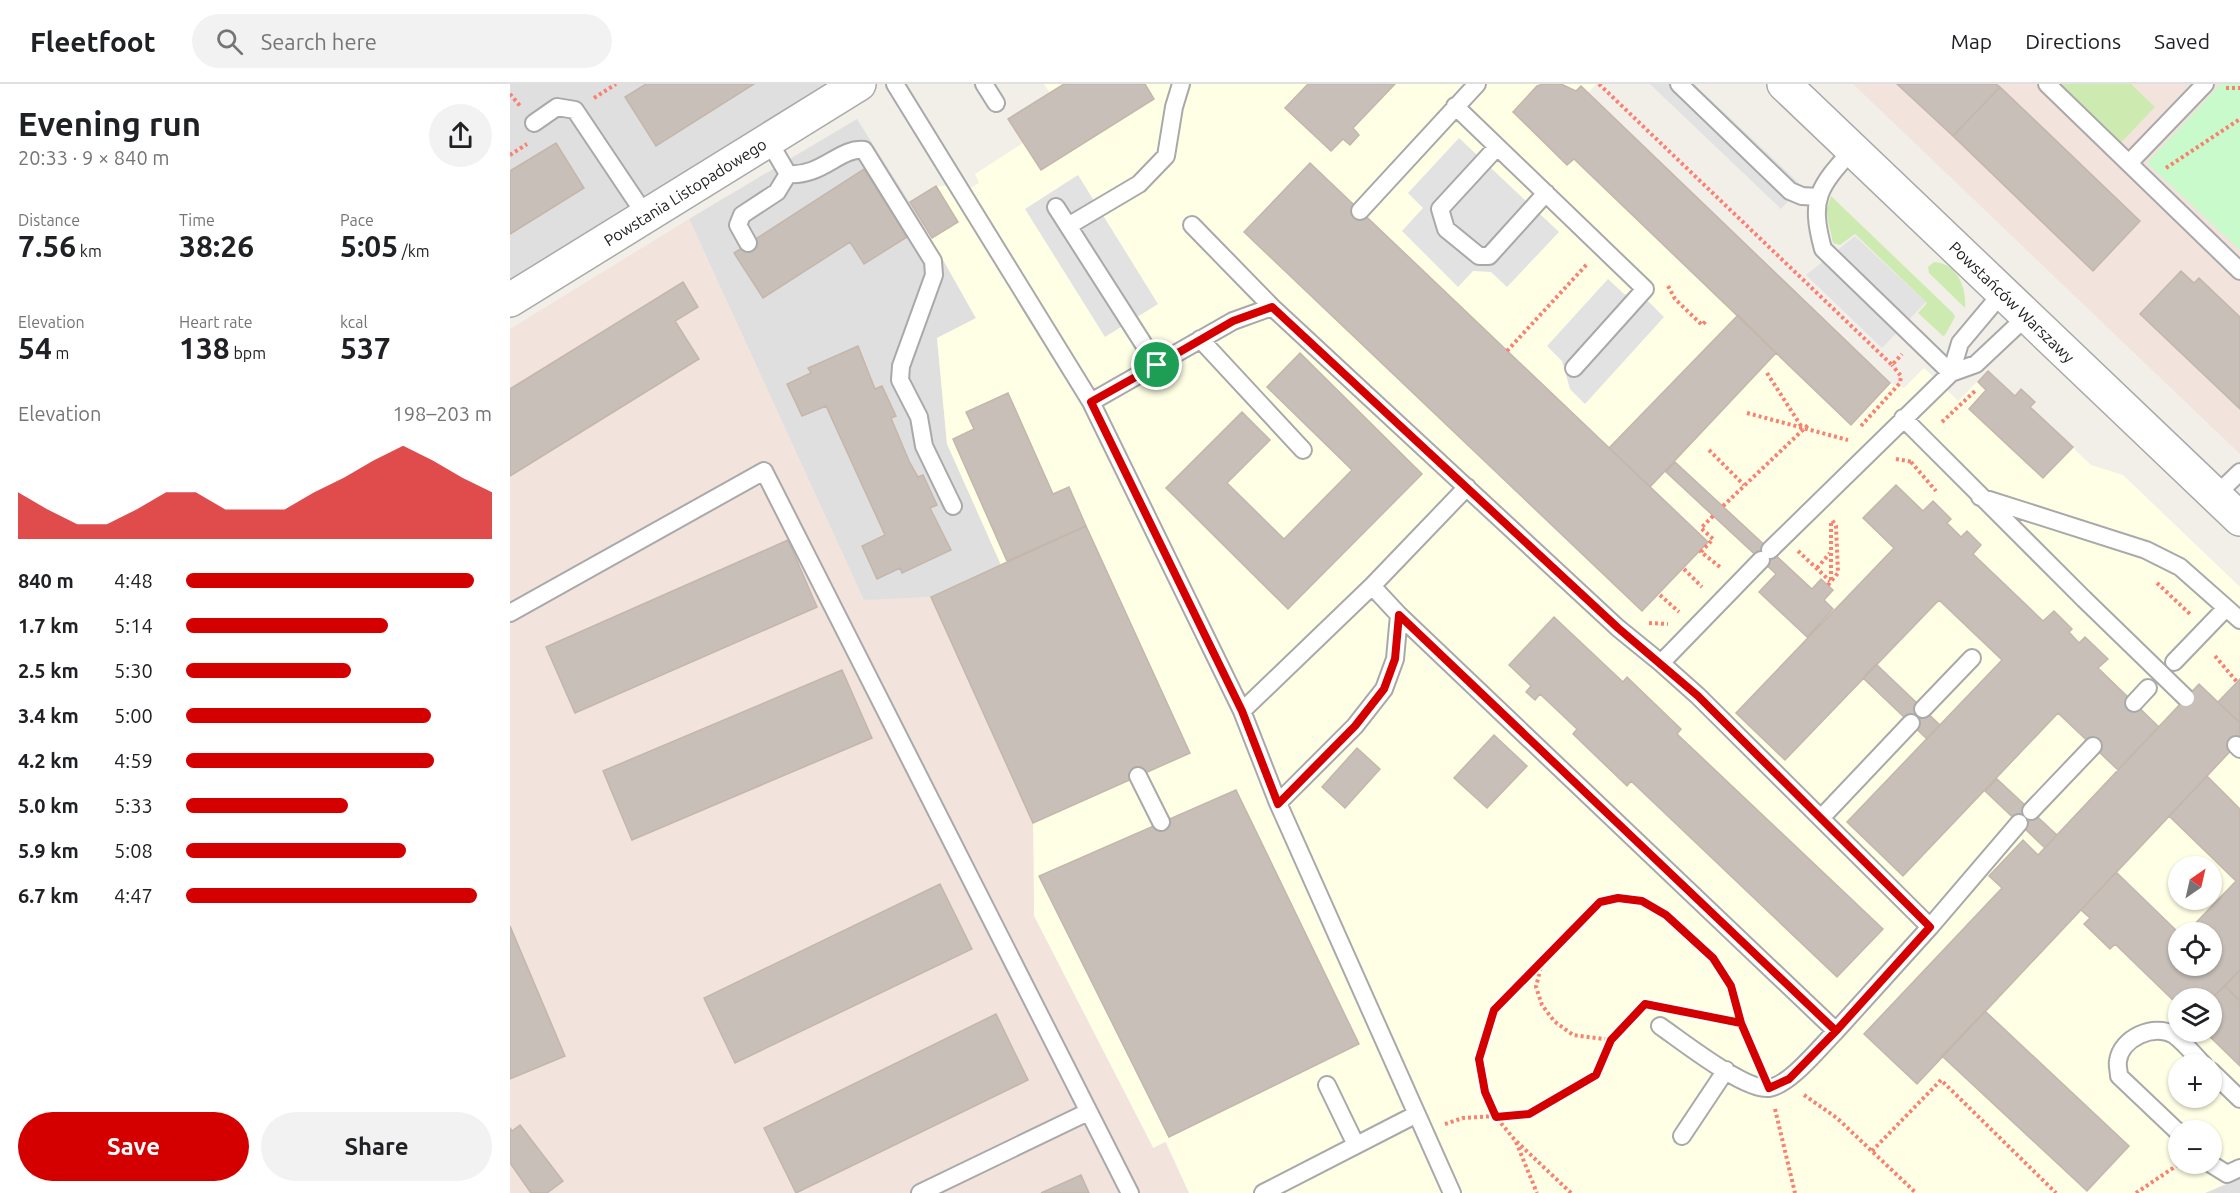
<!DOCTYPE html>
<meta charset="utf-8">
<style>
:root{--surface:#fff;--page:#f2f2f2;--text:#202124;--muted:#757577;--line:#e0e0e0;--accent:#d40000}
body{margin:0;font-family:Ubuntu,sans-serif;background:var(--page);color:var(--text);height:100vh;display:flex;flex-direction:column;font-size:22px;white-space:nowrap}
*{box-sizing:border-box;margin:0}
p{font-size:20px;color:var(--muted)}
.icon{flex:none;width:33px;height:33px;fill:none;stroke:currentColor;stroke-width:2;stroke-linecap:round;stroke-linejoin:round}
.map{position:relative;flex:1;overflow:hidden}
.panel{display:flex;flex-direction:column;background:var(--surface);width:510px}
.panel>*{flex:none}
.needle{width:39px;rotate:34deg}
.controls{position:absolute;left:1658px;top:772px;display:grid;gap:12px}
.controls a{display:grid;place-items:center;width:54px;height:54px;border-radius:50%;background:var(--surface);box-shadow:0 2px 4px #0004;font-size:30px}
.pin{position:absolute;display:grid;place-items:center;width:51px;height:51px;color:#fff;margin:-26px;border:3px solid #fff;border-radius:50%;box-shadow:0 2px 6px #0007}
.round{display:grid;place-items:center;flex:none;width:63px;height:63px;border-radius:32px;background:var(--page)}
.overview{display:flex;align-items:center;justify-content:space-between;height:102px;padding:0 18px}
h1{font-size:33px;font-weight:700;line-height:45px}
.stats{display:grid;grid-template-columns:repeat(3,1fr);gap:9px;height:102px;padding:6px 18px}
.stats div{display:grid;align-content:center}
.stats b{font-size:30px;font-weight:700}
.stats small{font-size:16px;font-weight:400}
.stats p{font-size:16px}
.chart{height:168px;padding:12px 18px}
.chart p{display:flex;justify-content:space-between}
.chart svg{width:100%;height:108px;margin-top:6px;fill:var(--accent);opacity:.7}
.action{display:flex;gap:12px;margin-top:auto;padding:12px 18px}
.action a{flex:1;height:69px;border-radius:36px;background:var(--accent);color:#fff;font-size:24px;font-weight:700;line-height:69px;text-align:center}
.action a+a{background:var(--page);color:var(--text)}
ul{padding:0 18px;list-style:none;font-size:20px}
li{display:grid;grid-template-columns:96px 72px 1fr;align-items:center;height:45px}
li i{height:15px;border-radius:8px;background:var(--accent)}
header{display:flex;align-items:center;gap:36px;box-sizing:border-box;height:84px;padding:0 30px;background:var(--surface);border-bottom:2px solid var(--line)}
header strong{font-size:28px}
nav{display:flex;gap:33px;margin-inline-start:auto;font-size:21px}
.search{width:420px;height:54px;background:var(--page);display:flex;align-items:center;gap:15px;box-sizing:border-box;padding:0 21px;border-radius:33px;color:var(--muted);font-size:22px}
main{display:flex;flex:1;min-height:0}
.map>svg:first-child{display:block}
</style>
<header>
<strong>Fleetfoot</strong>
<div class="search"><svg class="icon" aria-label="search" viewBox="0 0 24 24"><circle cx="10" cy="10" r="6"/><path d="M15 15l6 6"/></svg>Search here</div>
<nav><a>Map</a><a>Directions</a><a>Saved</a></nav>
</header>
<main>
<section class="panel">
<div class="overview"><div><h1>Evening run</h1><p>20:33 · 9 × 840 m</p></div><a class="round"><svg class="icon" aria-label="share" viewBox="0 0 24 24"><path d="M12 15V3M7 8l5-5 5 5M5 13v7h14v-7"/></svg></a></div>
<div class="stats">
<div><p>Distance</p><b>7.56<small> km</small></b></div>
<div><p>Time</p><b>38:26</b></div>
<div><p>Pace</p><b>5:05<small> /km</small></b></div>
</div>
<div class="stats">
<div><p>Elevation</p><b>54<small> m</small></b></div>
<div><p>Heart rate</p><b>138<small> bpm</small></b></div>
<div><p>kcal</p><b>537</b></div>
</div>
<div class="chart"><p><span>Elevation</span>198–203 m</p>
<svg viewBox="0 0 160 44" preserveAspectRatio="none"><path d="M0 44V25L10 32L20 38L30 38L40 32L50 25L60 25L70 32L80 32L90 32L100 25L110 19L120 12L130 6L140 12L150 19L160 25V44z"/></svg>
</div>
<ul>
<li><b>840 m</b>4:48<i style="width:94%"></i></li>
<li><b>1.7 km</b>5:14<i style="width:66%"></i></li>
<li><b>2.5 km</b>5:30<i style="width:54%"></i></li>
<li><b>3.4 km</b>5:00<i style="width:80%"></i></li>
<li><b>4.2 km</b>4:59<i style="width:81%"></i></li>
<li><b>5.0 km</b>5:33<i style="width:53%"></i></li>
<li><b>5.9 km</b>5:08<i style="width:72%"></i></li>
<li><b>6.7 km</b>4:47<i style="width:95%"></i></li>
</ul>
<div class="action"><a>Save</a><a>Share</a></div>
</section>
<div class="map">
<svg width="1730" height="1109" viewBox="0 0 1730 1109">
<rect width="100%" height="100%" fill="#f2efe9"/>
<path fill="#e0dfdf" d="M0,0H317L0,199Z
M347,35L422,154L466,235L427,254L437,359L491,481L421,513L354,517L179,135Z
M1730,1094V1109H1695Z"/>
<path fill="#ffffe5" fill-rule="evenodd" d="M534,0H1086L1078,9L1380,299L1394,304L1414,284L1448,317L1478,287L1505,311L1511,305L1525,318L1520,323L1581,381L1613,391L1730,503V1094L1695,1109H679L656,1058L644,1065L524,832L523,739L421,513L491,481L437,360L427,254L466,234L400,118L426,102L462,103L469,99L465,90L513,59L498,35L540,9ZM1668,783H1701V816H1668ZM1668,849H1701V882H1668ZM1668,915H1701V948H1668ZM1668,981H1701V1014H1668ZM1668,1047H1701V1080H1668Z"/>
<path fill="#f3e3dd" d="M1343,0H1730V370Z
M179,135L354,516L421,513L523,739L524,832L643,1064L655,1058L679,1109H0V245Z"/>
<path fill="#cdebb0" d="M1537,0H1621L1645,23L1605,65Z
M1321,112L1443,229L1445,233L1435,251L1433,252L1408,229L1417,219L1345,150L1330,161L1323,159L1316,127Z
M1424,178C1447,179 1457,204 1455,224L1419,189L1418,183Z"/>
<path fill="#c8facc" d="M1711,0H1730V166L1637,79Z"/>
<path fill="#e2e2e2" d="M1140,0H1184L1292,102L1271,125Z
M949,54L1049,148L997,203L981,188L963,187L948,203L892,147L913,124L898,109Z
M568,91L648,220L595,253L515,125Z
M1345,152L1416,218L1372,264L1296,191Z
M1098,195L1114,210L1139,218L1154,233L1075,320L1060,305L1052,277L1037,262Z"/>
<path fill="#c7bfb8" stroke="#c4b6ab" stroke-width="1.5" d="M136,0H244L146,62L115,13Z
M554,0H635L644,15L531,86L498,35Z
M798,0H885L843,44L849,51L840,61L833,55L821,67L775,24Z
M1033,0H1051L1066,7L1071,2L1380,299L1341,341L1064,75L1057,81L1003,28L1027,2Z
M1387,0H1486L1490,3L1443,52Z
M1490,3L1630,137L1583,187L1443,52Z
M46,59L74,104L0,150V87Z
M800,79L1198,458L1132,527L734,148Z
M354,85L397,153L354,180L340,158L253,214L224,169Z
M426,102L448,138L422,154L400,118Z
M1671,187L1684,199L1689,194L1730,233V325L1630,230Z
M173,198L188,223L165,237L189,275L0,392V305Z
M1228,231L1266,269L1140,403L1099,364Z
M348,262L365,305L372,302L386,332L381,334L399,377L408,393L413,391L427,421L420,424L441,466L392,489L390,484L367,495L352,462L375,451L316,322L292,332L277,300L301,289L298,284Z
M790,269L912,390L778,525L656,404L732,328L760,356L717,399L774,455L842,386L757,303Z
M1478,287L1505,312L1511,305L1525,318L1520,323L1563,363L1533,394L1459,325L1476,306L1468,298Z
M498,309L543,410L559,403L576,442L497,477L443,355L464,345L456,328Z
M1165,378L1302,505L1311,495L1323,506L1314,516L1323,525L1297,553L1249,508L1266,490L1156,388Z
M1386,401L1413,427L1423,417L1441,435L1437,439L1451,453L1457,447L1471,461L1463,470L1533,537L1544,527L1562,545L1559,548L1569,559L1575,553L1598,575L1588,584L1649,643L1608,686L1548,629L1393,792L1337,738L1492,576L1429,516L1275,676L1226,629L1384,464L1353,434Z
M576,442L680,669L523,739L421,513Z
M278,456L307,523L65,629L36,563Z
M1044,533L1113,598L1117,593L1171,645L1167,650L1373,845L1327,893L1121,697L1117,702L1063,650L1067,645L1030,610L1025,616L1016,608L1021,602L999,581Z
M1366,580L1430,641L1417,655L1353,594Z
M332,586L362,654L122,756L93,687Z
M1730,595V638H1729L1708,618Z
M1689,600L1730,639V657L1407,1000L1354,950L1492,804L1479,792L1513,756L1528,771Z
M984,651L1017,682L977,724L944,694Z
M847,664L870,685L835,724L812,703Z
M1697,692L1730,725V886L1701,915H1668V921L1605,860L1600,865L1574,840L1580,834L1571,826L1606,788L1669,849L1668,882H1701V849H1676L1726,797L1659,732Z
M1487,695L1547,751L1535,764L1475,707Z
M726,706L849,960L659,1053L529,792Z
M430,800L462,865L225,979L194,914Z
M0,842L55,972L0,995Z
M1730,886V917L1715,902Z
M1715,902L1730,917V982L1695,948H1701V915Z
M1475,927L1619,1062L1577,1107L1432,972Z
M486,930L518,996L286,1109L254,1044Z
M10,1041L53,1097L37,1109H21L0,1079V1044L2,1047Z
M571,1091L579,1109H531Z"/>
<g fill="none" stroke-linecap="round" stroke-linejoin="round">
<defs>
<path id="service" d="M385,0L581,318L732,627L768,719L942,1109
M474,0L486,19
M1169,0L1280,107L1292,112L1308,113
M1537,0L1730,187
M945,22L1135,205L1064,284
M24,39L47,23L65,26L136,132
M258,56L278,90C312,93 330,63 354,66L423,177L424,191L391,282L390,296L409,333L414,362L443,422
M987,63L930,125L936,145L969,172H979L1036,109
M1342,66C1309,103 1299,114 1313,165L1441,289
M1619,79L1695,0
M546,123L647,281
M850,127L967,0
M558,142L629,100L656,72L664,23L671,0
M238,159L228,141L232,131L267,108L278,90
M762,223L1108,544L1151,579
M690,255L793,366
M1441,289L1450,259L1492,209
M581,318L723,237L762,223L682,141
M1393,334L1574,515
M957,403L862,502L889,531L1326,947L1420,843L1188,612L1151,579L1251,476
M1705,412L1730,388
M1470,413L1636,466L1670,483L1730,536
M1260,466L1441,289L1466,280L1517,232
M0,529L254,387L620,1109
M1664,578L1716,524
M1624,619L1638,604
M1413,625L1462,574
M732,627L862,502
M1726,661L1730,665
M628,692L651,738
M768,719L845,642L874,605L885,575L889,531
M1521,727L1583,662
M1312,733L1401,639
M1420,843L1509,739
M1150,942C1172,957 1235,1007 1259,1004C1280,1001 1310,963 1326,947
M1701,987L1730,1015
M817,1001L846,1061
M1668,1048L1609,992C1609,987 1607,982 1608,977C1611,954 1644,939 1664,951C1675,959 1685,972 1694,981
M1172,1052L1216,986
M1701,1080L1717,1090L1730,1084
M410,1109L578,1028
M753,1109L905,1031"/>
<path id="minor" d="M0,216L349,0"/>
<path id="tertiary" d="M1274,0L1730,435"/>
</defs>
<use href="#service" stroke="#a9a9a9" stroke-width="20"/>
<use href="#minor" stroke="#a9a9a9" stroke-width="36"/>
<use href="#tertiary" stroke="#a9a9a9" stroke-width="36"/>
<path stroke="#fa8072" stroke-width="4" stroke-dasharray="3 3" stroke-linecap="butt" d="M1089,0L1382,281L1392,270
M1716,4H1730
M0,10L11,23
M84,14L106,0
M0,71L17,60
M1656,84L1730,35
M1158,202L1165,215L1192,241L1196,237
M997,267L1078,179
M1257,289L1293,345
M1237,329L1338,356
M1432,338L1466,306
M1351,342L1390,299L1391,292L1382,281
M1199,366L1234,401
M1386,375L1403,378
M1401,378L1426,407
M1213,422L1298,341
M1203,432L1191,444L1203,455L1191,468L1210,483
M1288,467L1320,497
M1307,484L1320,469
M1174,485L1192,503
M1321,496V438
M1647,499L1681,531
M1318,501L1328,489L1326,442L1322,436
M1150,511L1169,528
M1139,539L1158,540
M1705,572L1727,598
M1032,878L1026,903L1032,921L1044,937L1063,951L1101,956L1135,920L1140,921
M1168,926L1231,939
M1294,1011L1327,1034L1406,1109
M1265,1025L1285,1109
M935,1040L953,1034L1019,1030L1086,991L1101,956
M1006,1058L1027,1109
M1362,1067L1431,996L1546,1109
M1061,1109L1004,1055L986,1033L975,1008L969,975L984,925L1090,818L1108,814L1132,817L1156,831L1203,874L1221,902L1231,939L1248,979
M1626,1109L1669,1080"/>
<use href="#service" stroke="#fff" stroke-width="16"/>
<use href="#minor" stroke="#fff" stroke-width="33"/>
<use href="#tertiary" stroke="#fff" stroke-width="33"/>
<defs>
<path id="service-bridge" d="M1574,515L1676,614"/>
</defs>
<use href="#service-bridge" stroke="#a9a9a9" stroke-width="20" stroke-linecap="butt"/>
<use href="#service-bridge" stroke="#fff" stroke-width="16"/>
</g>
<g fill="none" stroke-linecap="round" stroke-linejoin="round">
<defs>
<path id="route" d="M647,281L581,318L732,627L768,720L845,642L874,605L885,575L889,531L1326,947L1279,995L1259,1004L1231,939L1135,920L1101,956L1086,991L1019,1030L986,1033L975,1008L969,975L984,926L1090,818L1108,814L1132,817L1156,831L1203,874L1221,902L1231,939L1259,1004L1279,995L1326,947L1420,843L1188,612L1108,544L762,223L723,237L647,281"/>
</defs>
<use href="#route" stroke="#fff" stroke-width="12"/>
<use href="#route" stroke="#d40000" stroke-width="8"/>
</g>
<g text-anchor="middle" stroke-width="5" stroke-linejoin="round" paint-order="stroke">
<g font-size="16" fill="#222" stroke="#fff">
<text transform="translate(175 108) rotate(-32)" y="6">Powstania Listopadowego</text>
<text transform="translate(1502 218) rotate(44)" y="6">Powstańców Warszawy</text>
</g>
</g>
</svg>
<div class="controls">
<a><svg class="needle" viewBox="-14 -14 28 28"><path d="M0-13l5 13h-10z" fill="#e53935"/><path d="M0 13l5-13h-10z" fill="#757577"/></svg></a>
<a><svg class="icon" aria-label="locate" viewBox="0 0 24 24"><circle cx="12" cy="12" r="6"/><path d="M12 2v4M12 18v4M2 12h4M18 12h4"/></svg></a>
<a><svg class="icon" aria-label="layers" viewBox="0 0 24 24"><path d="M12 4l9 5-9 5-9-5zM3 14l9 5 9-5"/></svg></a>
<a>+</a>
<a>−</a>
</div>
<div class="pin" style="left:647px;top:281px;background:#1e9e55"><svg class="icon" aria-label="arrive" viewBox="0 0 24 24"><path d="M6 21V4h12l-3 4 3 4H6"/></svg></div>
</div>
</main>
